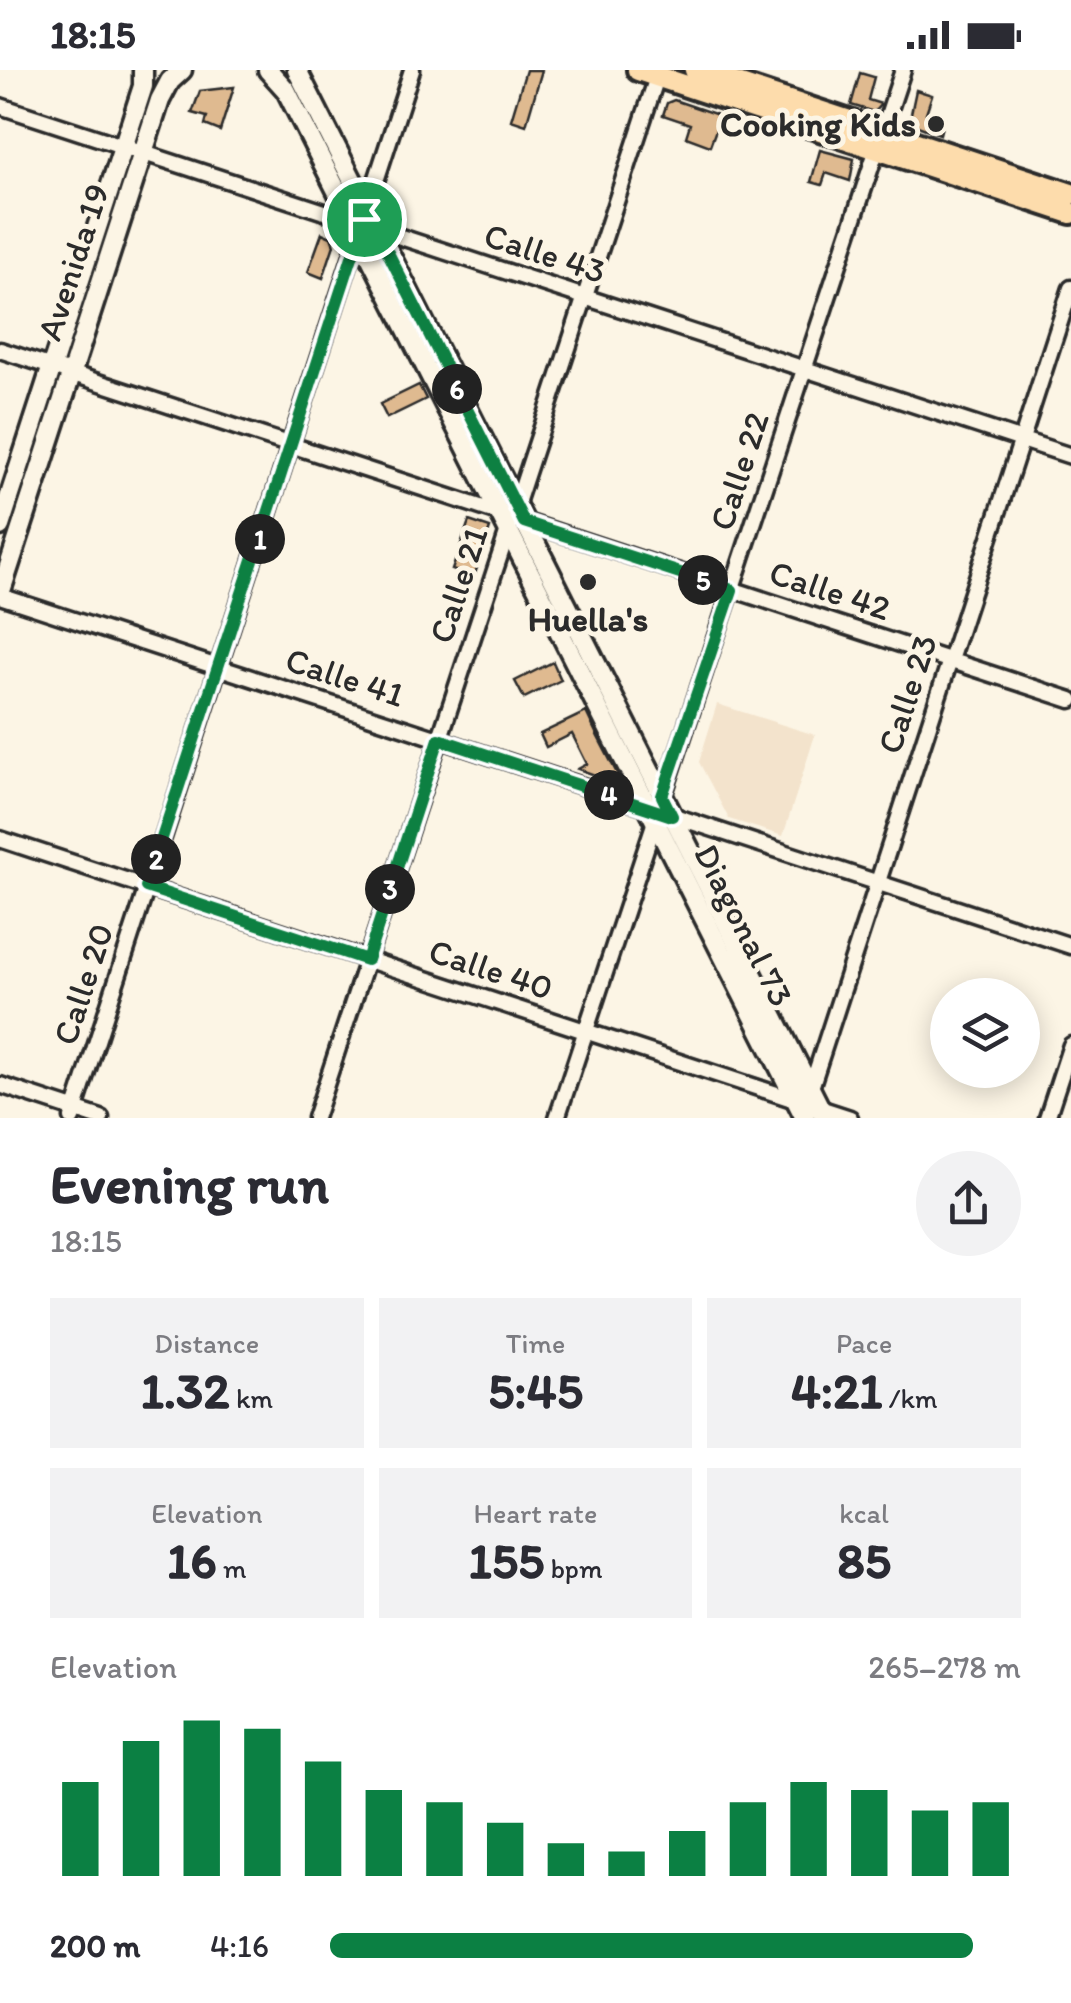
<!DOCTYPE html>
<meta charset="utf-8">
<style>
:root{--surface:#fff;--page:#f2f2f3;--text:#2b2b33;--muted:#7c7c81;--accent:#0b8043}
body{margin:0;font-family:Itim,sans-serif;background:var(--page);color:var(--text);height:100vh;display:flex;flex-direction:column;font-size:38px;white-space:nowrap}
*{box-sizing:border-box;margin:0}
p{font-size:32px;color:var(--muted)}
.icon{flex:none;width:55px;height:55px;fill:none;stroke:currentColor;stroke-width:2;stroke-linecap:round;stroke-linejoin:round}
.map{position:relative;height:1048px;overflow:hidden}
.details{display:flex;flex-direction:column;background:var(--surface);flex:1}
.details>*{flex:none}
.tools{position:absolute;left:930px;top:908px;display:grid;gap:20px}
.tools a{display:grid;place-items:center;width:110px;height:110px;border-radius:50%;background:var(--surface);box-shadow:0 5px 25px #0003;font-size:50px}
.pin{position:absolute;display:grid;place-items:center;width:85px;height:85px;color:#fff;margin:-42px;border:5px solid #fff;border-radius:50%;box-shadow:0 2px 10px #0007}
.km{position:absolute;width:50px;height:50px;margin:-25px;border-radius:50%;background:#222;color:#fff;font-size:28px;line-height:50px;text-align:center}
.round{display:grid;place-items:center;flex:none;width:105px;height:105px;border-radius:52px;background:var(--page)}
.overview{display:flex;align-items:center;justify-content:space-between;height:170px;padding:0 50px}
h1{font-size:55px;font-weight:700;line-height:75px}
.stats{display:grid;grid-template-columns:repeat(3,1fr);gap:15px;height:170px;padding:10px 50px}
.stats div{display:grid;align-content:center;border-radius:0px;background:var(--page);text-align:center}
.stats b{font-size:50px;font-weight:700}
.stats small{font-size:28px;font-weight:400}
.stats p{font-size:28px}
.chart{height:280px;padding:20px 50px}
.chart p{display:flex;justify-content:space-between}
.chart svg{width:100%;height:180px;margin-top:10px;stroke:var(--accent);stroke-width:6}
ul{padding:0 50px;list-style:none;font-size:32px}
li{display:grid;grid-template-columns:160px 120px 1fr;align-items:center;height:75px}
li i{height:25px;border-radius:12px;background:var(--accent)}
.status{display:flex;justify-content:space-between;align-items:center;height:70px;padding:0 50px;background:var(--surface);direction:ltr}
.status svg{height:28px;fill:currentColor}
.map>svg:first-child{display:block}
</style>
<div class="status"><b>18:15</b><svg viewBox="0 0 49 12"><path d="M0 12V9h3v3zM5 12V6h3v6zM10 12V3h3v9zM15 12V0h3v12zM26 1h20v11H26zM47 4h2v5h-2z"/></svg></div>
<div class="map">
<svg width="1071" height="1048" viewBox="0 0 1071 1048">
<rect width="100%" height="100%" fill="#fcf5e5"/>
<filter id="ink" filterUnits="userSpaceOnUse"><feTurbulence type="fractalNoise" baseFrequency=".01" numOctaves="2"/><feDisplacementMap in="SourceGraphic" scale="20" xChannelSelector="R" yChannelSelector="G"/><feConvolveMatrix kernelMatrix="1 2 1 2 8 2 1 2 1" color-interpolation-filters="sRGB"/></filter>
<g filter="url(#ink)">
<path fill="#f3e3cc" d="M717,634L815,665L783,766L729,749L699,692Z"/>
<path fill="#dfba90" stroke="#2b2b2b" stroke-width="2.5" d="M526,0H542L526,55L511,50Z
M860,3L874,7L868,30L881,34L874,42L851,35Z
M234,17L220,61L205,55L207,47L192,43L200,21Z
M916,20L932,25L926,43L944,48L940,64L909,53Z
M674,30L721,46L710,76L686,67L690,54L663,45L667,33Z
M820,80L854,89L850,111L826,103L822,115L811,112Z
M322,163L331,167L334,175L323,208L308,202Z
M419,315L426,329L387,348L380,334Z
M469,451L490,458L474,507L452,500Z
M553,592L561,610L524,628L515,611Z
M586,642L598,667L623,715L578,699L587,694L572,664L546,677L540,664Z"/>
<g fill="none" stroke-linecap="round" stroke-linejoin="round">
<defs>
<path id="street" d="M0,36L1071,386
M0,280L1071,630
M0,526L650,738
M671,745L1071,876
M0,769L850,1048
M0,1015L101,1048
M809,1024L1071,218
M72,1048L412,0
M315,1048L659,1
M557,1048L903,0
M1047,1048L1071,975"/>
<path id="secondary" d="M268,0L286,20L805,1048
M297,0L825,1048
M0,456L143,16V0
M0,524L160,30L170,11L182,0"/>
<path id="primary" d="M638,0L1071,143
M695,0L1071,124"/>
</defs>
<use href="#street" stroke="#2b2b2b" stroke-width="21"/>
<use href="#secondary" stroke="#2b2b2b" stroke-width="25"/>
<use href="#primary" stroke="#2b2b2b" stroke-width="28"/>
<use href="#street" stroke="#fcf5e5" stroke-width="14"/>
<use href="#secondary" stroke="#fcf5e5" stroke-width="18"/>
<use href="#primary" stroke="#fddcac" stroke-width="20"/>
</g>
</g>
<g fill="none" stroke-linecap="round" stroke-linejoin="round" filter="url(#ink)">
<defs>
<path id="route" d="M367,141L524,452L732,520L662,726L672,746L439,669L367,890L146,817Z"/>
</defs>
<use href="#route" stroke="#fff" stroke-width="20"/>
<use href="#route" stroke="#0b8043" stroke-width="12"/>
</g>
<g fill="#2b2b2b" stroke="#fcf5e5" stroke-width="4">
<circle cx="936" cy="54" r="10"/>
<circle cx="588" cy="512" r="10"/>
</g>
<g text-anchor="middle" stroke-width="10" stroke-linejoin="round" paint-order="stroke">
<g font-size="35" font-weight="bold" fill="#2b2b2b" stroke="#fcf5e5" text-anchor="end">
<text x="916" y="66">Cooking Kids</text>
<text x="588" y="561" text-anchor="middle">Huella's</text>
</g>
<g font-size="35" fill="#2b2b2b" stroke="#fcf5e5">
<text transform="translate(545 183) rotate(18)" y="12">Calle 43</text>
<text transform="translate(73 192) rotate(-72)" y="12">Avenida 19</text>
<text transform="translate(739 401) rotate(-72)" y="12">Calle 22</text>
<text transform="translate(458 515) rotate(-72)" y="12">Calle 21</text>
<text transform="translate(830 520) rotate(18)" y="12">Calle 42</text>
<text transform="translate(345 607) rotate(18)" y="12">Calle 41</text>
<text transform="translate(907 624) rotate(-72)" y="12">Calle 23</text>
<text transform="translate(744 855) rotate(63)" y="12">Diagonal 73</text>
<text transform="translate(491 899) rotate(18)" y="12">Calle 40</text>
<text transform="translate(83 914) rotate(-72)" y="12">Calle 20</text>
</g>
</g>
</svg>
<div class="tools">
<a><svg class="icon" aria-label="layers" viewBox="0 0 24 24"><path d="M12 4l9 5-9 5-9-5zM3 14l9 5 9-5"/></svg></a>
</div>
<div class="pin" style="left:364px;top:149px;background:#1e9e55"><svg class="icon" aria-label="arrive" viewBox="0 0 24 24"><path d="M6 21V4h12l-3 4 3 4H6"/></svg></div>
<b class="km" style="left:260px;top:469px">1</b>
<b class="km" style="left:156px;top:789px">2</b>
<b class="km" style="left:390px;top:819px">3</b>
<b class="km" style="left:609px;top:725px">4</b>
<b class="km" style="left:703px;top:510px">5</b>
<b class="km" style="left:457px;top:319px">6</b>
</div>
<section class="details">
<div class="overview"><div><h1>Evening run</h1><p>18:15</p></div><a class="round"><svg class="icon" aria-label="share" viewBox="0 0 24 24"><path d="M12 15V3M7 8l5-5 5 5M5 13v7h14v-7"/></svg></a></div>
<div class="stats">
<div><p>Distance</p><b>1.32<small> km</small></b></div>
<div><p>Time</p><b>5:45</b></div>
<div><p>Pace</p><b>4:21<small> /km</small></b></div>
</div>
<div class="stats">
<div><p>Elevation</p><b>16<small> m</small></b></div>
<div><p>Heart rate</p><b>155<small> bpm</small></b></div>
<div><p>kcal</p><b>85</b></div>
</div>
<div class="chart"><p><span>Elevation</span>265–278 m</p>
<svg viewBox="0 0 160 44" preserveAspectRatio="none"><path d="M5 44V21M15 44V11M25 44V6M35 44V8M45 44V16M55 44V23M65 44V26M75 44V31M85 44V36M95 44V38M105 44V33M115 44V26M125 44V21M135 44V23M145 44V28M155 44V26"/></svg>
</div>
<ul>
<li><b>200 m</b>4:16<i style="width:93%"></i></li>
</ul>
</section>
